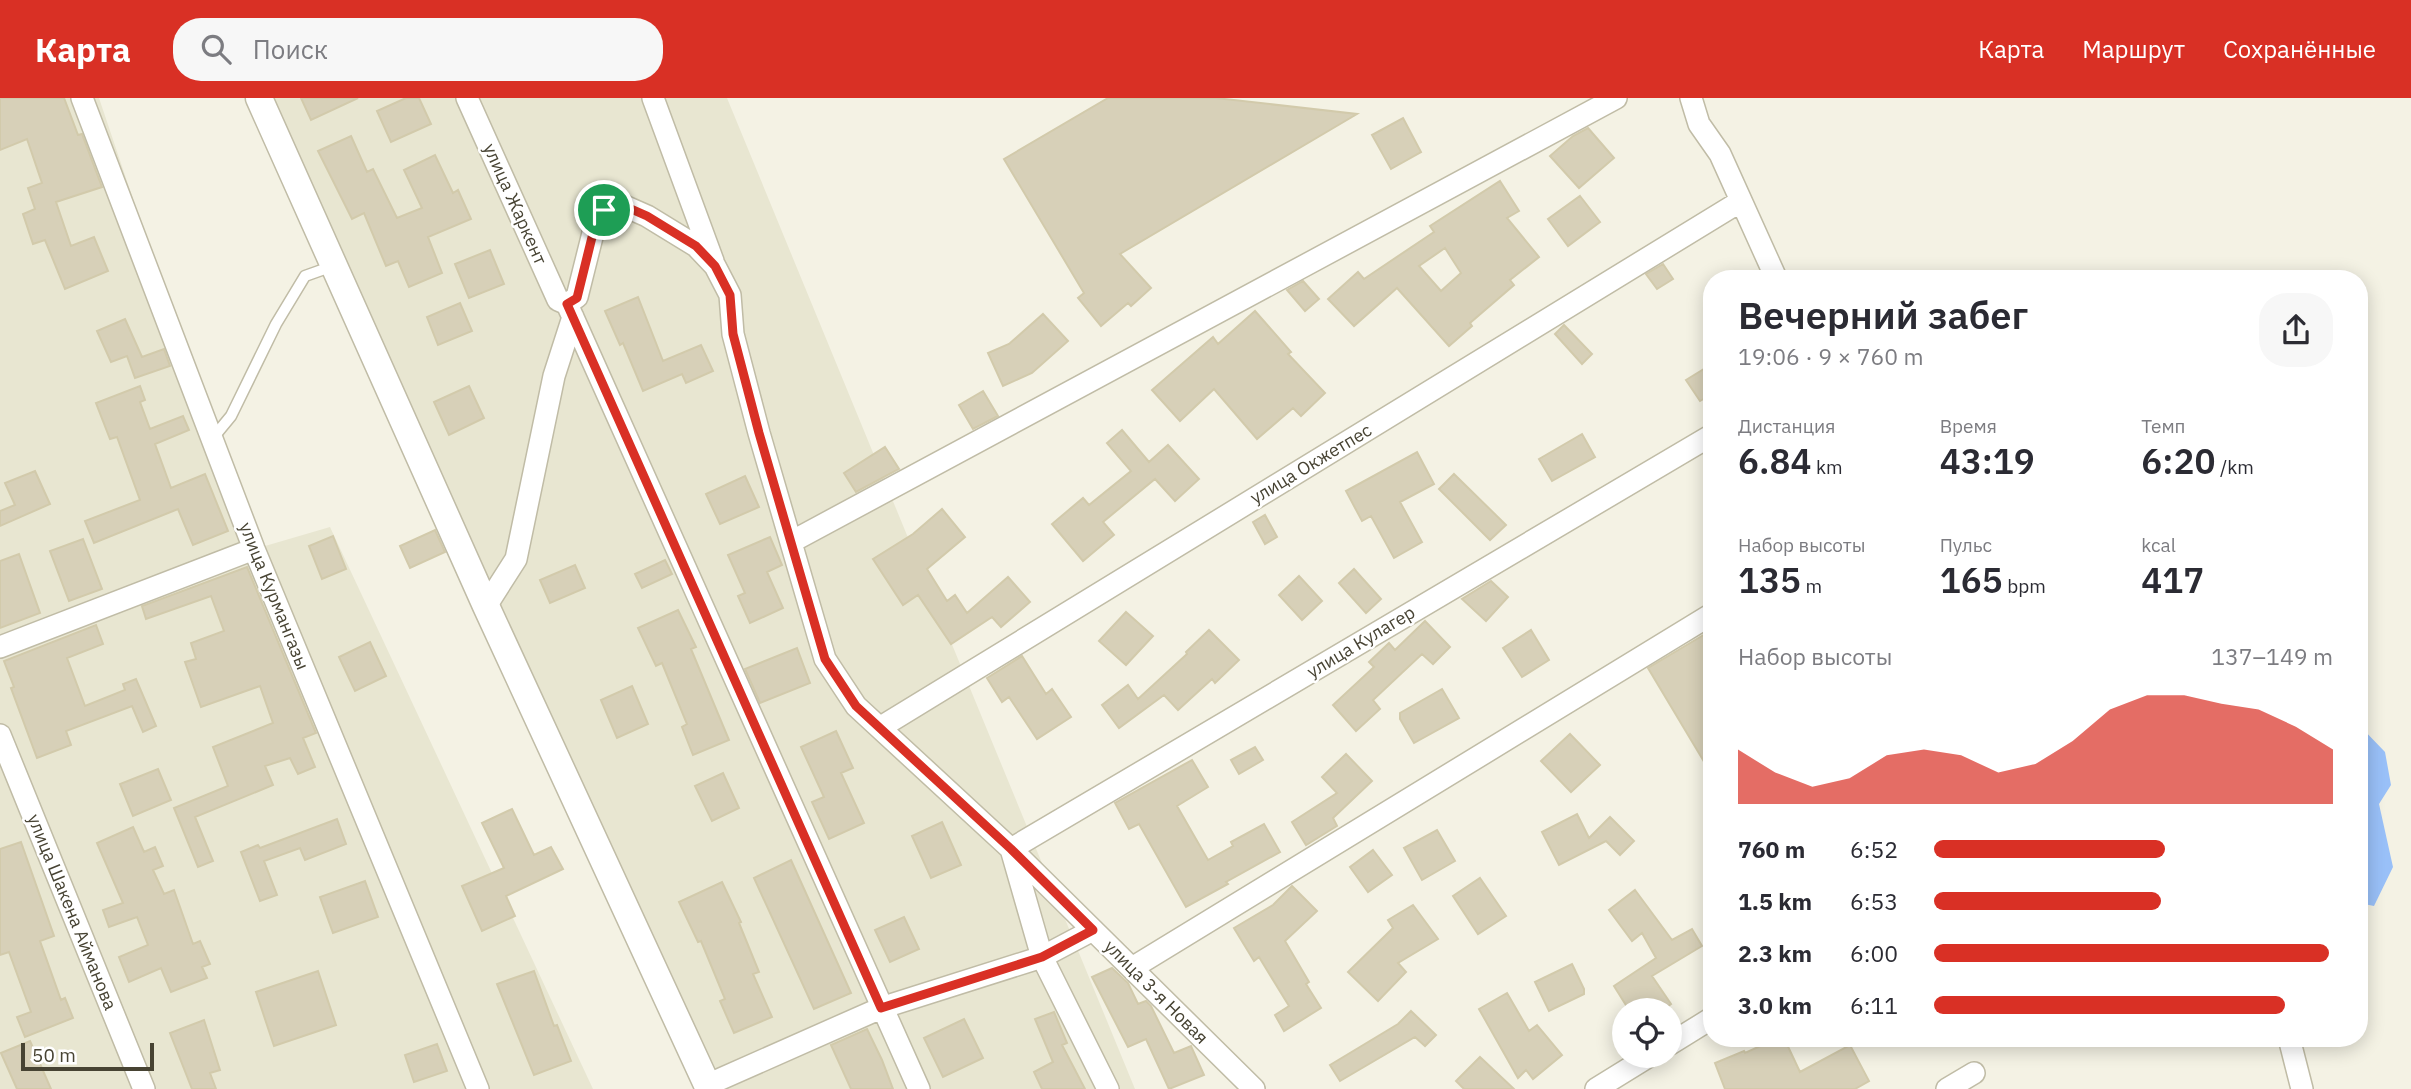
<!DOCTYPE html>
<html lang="ru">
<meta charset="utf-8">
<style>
:root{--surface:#fff;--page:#f7f7f7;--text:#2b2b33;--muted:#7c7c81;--accent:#d93025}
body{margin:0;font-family:"IBM Plex Sans",sans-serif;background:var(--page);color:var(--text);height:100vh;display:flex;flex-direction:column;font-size:26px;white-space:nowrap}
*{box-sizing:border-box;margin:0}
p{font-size:23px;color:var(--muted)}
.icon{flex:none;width:38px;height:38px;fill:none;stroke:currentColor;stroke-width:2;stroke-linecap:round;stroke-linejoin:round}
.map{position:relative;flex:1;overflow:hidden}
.sheet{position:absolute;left:1703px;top:172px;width:665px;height:777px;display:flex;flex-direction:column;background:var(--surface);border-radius:28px;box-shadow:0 4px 18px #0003}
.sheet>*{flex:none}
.tools{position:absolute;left:1612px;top:900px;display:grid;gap:14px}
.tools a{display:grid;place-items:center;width:70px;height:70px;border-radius:50%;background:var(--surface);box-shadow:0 4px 18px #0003;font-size:35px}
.scale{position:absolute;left:21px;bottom:18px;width:133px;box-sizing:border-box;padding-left:7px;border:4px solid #474333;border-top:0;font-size:19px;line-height:24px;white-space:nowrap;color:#474333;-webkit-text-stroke:5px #fff;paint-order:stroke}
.pin{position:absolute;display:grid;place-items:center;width:60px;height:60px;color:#fff;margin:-30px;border:4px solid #fff;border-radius:50%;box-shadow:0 2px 7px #0007}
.round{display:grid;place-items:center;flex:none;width:74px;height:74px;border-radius:28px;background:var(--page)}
.summary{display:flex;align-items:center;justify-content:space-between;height:119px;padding:0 35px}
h1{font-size:38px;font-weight:600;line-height:52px}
.metrics{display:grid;grid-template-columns:repeat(3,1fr);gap:10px;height:119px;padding:7px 35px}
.metrics div{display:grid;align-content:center}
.metrics b{font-size:35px;font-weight:600}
.metrics small{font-size:19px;font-weight:400}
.metrics p{font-size:19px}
.chart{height:196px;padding:14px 35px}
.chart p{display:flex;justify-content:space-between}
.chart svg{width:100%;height:126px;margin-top:7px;fill:var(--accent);opacity:.7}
ul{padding:0 35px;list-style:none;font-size:23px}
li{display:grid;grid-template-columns:112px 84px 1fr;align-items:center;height:52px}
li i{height:18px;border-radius:9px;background:var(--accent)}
header{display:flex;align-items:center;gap:42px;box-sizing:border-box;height:98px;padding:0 35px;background:var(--accent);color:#fff}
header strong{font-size:33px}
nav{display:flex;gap:38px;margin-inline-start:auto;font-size:24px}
.search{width:490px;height:63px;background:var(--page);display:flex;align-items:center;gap:18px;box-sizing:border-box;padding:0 24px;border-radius:28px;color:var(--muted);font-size:26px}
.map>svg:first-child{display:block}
</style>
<header>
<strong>Карта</strong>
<div class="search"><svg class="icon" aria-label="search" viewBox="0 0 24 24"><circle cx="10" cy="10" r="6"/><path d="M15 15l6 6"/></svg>Поиск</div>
<nav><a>Карта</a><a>Маршрут</a><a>Сохранённые</a></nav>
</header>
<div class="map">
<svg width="2411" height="991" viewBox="0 0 2411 991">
<rect width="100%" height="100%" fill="#f4f2e4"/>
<path fill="#e8e6d1" d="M0,0H99L251,452L330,429L593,991H0Z
M247,0H727L1135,991H703Z"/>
<path fill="#99c0f8" d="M2359,627L2385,654L2391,687L2379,706L2393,769L2374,808L2359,805Z"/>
<path fill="#d7d0b8" stroke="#d2caab" stroke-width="2" fill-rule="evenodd" d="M0,0H64L78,37L82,36L102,89L56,104L71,148L94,139L108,173L65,191L45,142L33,146L23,116L35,111L28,90L42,85L27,41L0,52Z
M301,0H358L311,22Z
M406,0H419L431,26L391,44L377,13Z
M1108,0H1216L1357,16L1120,156L1151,190L1131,208L1128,205L1101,228L1078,200L1084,195L1004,61Z
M1403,20L1421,54L1391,71L1372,37Z
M1588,30L1614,60L1579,90L1550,58L1573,38Z
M351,38L367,74L373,71L397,120L422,110L404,72L435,57L453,95L458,92L471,121L428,139L442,175L409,189L398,163L386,168L364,115L352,121L318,53Z
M1500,83L1519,113L1507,120L1539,159L1510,182L1514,187L1470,225L1472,228L1449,248L1397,190L1354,228L1328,201L1358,174L1364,181L1434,134L1430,128ZM1445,150L1461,175L1441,193L1419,168Z
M1580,98L1600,124L1568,148L1548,121Z
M490,152L504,186L469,200L455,166Z
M1663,166L1673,181L1657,191L1646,176Z
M1303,183L1319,201L1305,213L1287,192Z
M638,199L663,263L701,247L713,273L686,285L682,276L643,293L623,245L620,247L605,213Z
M460,205L472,233L438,247L427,219Z
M1255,213L1291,254L1288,256L1325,295L1301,318L1293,310L1257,341L1214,291L1180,323L1152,292L1213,239L1218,246Z
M1043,216L1068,243L1032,275L1003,288L988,255L1009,246Z
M125,221L142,259L164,251L170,268L135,280L127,258L111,264L97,233Z
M1564,227L1592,256L1582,266L1555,236Z
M1712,266V296L1700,303L1686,282Z
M140,288L145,302L140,304L150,331L183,318L189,332L155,346L171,390L205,376L228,433L193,447L178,411L94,445L85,423L140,402L117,339L110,341L96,305Z
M469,288L484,320L449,337L434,304Z
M983,293L998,318L973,331L959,307Z
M1122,332L1149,364L1168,347L1199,381L1175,403L1155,381L1103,424L1114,437L1083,463L1052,426L1083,400L1089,407L1131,373L1107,345Z
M1582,336L1595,359L1552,383L1539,361Z
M885,349L899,371L856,394L844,375Z
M1417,354L1434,386L1400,404L1422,444L1394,460L1371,418L1362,423L1346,393Z
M35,373L50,406L0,428V413L15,407L5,385Z
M1454,376L1506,427L1490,442L1439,391Z
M745,378L759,409L720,426L706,396Z
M942,411L965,439L927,471L947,503L955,497L967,515L1008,479L1030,504L1001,529L992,519L951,546L918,497L903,507L873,461L913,436Z
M1265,417L1277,439L1265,446L1253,424Z
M435,432L445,454L410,470L400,448Z
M333,438L346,471L322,481L309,448Z
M770,439L782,467L767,474L783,510L750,525L738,498L745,495L728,457Z
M83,441L102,491L69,503L50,453Z
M19,456L40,515L0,530V463Z
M665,462L672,476L642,490L635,476Z
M575,467L585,490L550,505L540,482Z
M247,469L316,635L303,640L315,669L298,676L290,660L265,668L273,687L195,719L213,763L198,769L174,710L228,688L213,649L273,625L260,588L201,609L185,564L196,561L191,545L224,533L211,498L146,521L142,508Z
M1354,471L1381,501L1366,515L1339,485Z
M1299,478L1322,503L1302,522L1279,497Z
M1491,483L1508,499L1486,523L1462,501Z
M678,512L696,549L691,551L729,642L693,657L682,629L687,626L662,565L656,568L638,530Z
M1126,514L1153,538L1126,567L1099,543Z
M1425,523L1450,549L1433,566L1422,556L1373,602L1380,611L1356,633L1333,607L1374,569L1369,564L1389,545L1395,552Z
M96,527L103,546L67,560L85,608L125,592L123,586L136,581L156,628L143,634L132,608L66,633L71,647L37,660L11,590L14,589L4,563Z
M1209,532L1239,562L1215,585L1212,581L1178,612L1164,597L1119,630L1102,607L1128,587L1138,601L1187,556L1186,554Z
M1531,532L1549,562L1522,579L1503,550Z
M1712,532V677L1648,570Z
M370,544L386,578L355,593L339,559Z
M797,550L810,585L760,605L745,571Z
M1022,558L1046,596L1052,591L1071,619L1037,641L1009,599L1002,604L987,580Z
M632,588L648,626L617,640L601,602Z
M1442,591L1459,620L1414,645L1400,621V615Z
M836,633L853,670L841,675L864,725L829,741L812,704L824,699L801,649Z
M1570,636L1600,667L1571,694L1541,663Z
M1255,649L1263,662L1239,676L1231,662Z
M1346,656L1372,683L1333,720L1337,728L1306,747L1292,724L1337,695L1322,679Z
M1192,662L1208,689L1177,708L1208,762L1233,748L1231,744L1264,726L1280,754L1226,784L1228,786L1186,809L1139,726L1129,731L1115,705Z
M158,671L171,702L133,718L120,686Z
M723,675L739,710L712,723L695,688Z
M512,711L534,757L551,749L563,771L506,798L515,818L482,833L462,788L504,770L482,725Z
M1577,716L1589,740L1610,719L1634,743L1620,757L1606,743L1559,767L1542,734Z
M337,721L346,746L305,762L300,750L264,763L277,797L260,803L241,754L258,747L260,750Z
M942,724L961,767L931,780L912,738Z
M133,729L144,754L155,749L163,768L153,772L164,796L174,792L193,846L200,843L210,866L202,869L207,880L171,894L161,870L129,884L119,859L148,847L137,819L109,829L103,812L123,805L97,745Z
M1437,732L1455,763L1422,782L1404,750Z
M21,744L54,838L40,843L61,902L65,900L73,920L25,939L17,919L31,914L9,854L0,857V751Z
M1373,752L1392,777L1368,794L1350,769Z
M791,762L851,895L814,911L754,780Z
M1480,780L1506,818L1478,836L1453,798Z
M365,783L378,819L333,835L320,799Z
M722,784L741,824L739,825L759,874L753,876L772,919L734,935L720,903L725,901L701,843L698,844L679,804Z
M1292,788L1317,813L1285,843L1309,884L1306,886L1321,910L1284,933L1275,917L1289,908L1259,859L1254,863L1234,830L1273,807Z
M1635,792L1672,842L1692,831L1702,848L1652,878L1671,906L1663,912H1629L1614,888L1656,860L1642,835L1632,843L1609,812Z
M1413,807L1438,841L1398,865L1406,874L1378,903L1348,874L1393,830L1388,822Z
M904,819L919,851L890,864L875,832Z
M1572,866L1584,891V896L1549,913L1535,884Z
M1112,870L1128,885L1138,906L1146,903L1151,908L1174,955L1191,948L1204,977L1169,991L1146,941L1128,949L1092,879Z
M318,873L336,927L274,948L256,894Z
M534,873L554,928L557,927L571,963L534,977L497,886Z
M1507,895L1529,933L1537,927L1562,957L1533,981L1526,972L1518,980L1479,911Z
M1411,913L1436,937L1425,948L1415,939L1340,983L1330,967L1398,926Z
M1054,914L1067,945L1062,947L1085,991H1042L1034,974L1053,964L1035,921Z
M964,921L983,960L943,979L924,940Z
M204,922L220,972L210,975L216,991H192L170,935Z
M867,931L882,962L893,991H851L831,947Z
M1778,940H1784L1800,974L1850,947L1869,983L1855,991H1725L1715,965L1744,953L1745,955Z
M30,943L51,991H17L1,955Z
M437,946L447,973L414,984L405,957Z
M1480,959L1514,991H1464L1456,983Z"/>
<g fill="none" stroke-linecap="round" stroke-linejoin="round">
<defs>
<path id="service" d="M212,341L231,318L276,226L305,178L333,168"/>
<path id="minor" d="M82,0L254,451L478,991
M467,0L558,202L567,206L577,199L597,119L604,112L622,107L647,118L696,148L715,168L730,197L733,236L759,335L825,561L856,608L1011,751L1254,991
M653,0L713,163
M1691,0L1699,26L1720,56L1776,180
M567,206L919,991
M791,444L1616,0
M486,508L516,461L554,278L573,219
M0,549L254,451
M881,629L1741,103
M0,637L144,991
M1132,870L1712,516
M2289,940L2302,991
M1670,946L1712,920
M707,987L881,910L1042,859L1093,832
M1108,991L1042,859L1011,751L1712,337
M1596,991L1651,957
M1947,991L1974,975"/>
<path id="tertiary" d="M259,0L486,508L709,991"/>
</defs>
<use href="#service" stroke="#c0bca6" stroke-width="13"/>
<use href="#minor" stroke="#c0bca6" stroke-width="24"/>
<use href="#tertiary" stroke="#c0bca6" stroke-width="29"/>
<use href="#service" stroke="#fff" stroke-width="10"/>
<use href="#minor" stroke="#fff" stroke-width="21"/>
<use href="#tertiary" stroke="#fff" stroke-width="26"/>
</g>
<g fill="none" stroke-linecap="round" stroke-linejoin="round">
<defs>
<path id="route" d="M622,107L647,118L696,148L715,168L730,197L733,236L759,335L825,561L856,608L1011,751L1093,832L1042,859L881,910L567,206L577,200L597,119L604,112Z"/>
</defs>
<use href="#route" stroke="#fff" stroke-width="14"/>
<use href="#route" stroke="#d93025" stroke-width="9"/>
</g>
<g text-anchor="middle" stroke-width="5" stroke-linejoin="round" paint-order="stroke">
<g font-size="18" fill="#474333" stroke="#fff">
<text transform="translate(515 106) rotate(66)" y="6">улица Жаркент</text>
<text transform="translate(1311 366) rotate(-31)" y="6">улица Окжетпес</text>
<text transform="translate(274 498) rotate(68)" y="6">улица Курмангазы</text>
<text transform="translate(1361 544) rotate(-31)" y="6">улица Кулагер</text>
<text transform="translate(72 814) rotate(68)" y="6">улица Шакена Айманова</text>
<text transform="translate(1156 894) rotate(45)" y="6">улица 3-я Новая</text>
</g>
</g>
</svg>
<div class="tools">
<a><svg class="icon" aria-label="locate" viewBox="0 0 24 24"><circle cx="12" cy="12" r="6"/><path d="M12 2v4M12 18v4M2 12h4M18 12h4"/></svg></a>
</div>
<div class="scale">50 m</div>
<div class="pin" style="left:604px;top:112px;background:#1e9e55"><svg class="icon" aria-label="arrive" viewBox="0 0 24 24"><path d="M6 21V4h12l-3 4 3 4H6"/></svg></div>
<section class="sheet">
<div class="summary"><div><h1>Вечерний забег</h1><p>19:06 · 9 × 760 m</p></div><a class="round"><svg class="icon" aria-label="share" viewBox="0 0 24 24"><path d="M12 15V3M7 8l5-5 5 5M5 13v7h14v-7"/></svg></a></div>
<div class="metrics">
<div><p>Дистанция</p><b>6.84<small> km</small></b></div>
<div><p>Время</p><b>43:19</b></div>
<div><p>Темп</p><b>6:20<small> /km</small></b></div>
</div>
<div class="metrics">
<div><p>Набор высоты</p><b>135<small> m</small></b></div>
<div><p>Пульс</p><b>165<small> bpm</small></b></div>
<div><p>kcal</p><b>417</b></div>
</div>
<div class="chart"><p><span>Набор высоты</span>137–149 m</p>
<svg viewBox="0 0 160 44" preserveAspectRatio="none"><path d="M0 44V25L10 33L20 38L30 35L40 27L50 25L60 27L70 33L80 30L90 22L100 11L110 6L120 6L130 9L140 11L150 17L160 25V44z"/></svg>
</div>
<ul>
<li><b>760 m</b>6:52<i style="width:58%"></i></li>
<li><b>1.5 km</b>6:53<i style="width:57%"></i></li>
<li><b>2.3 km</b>6:00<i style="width:99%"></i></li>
<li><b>3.0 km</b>6:11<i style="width:88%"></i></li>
</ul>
</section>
</div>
